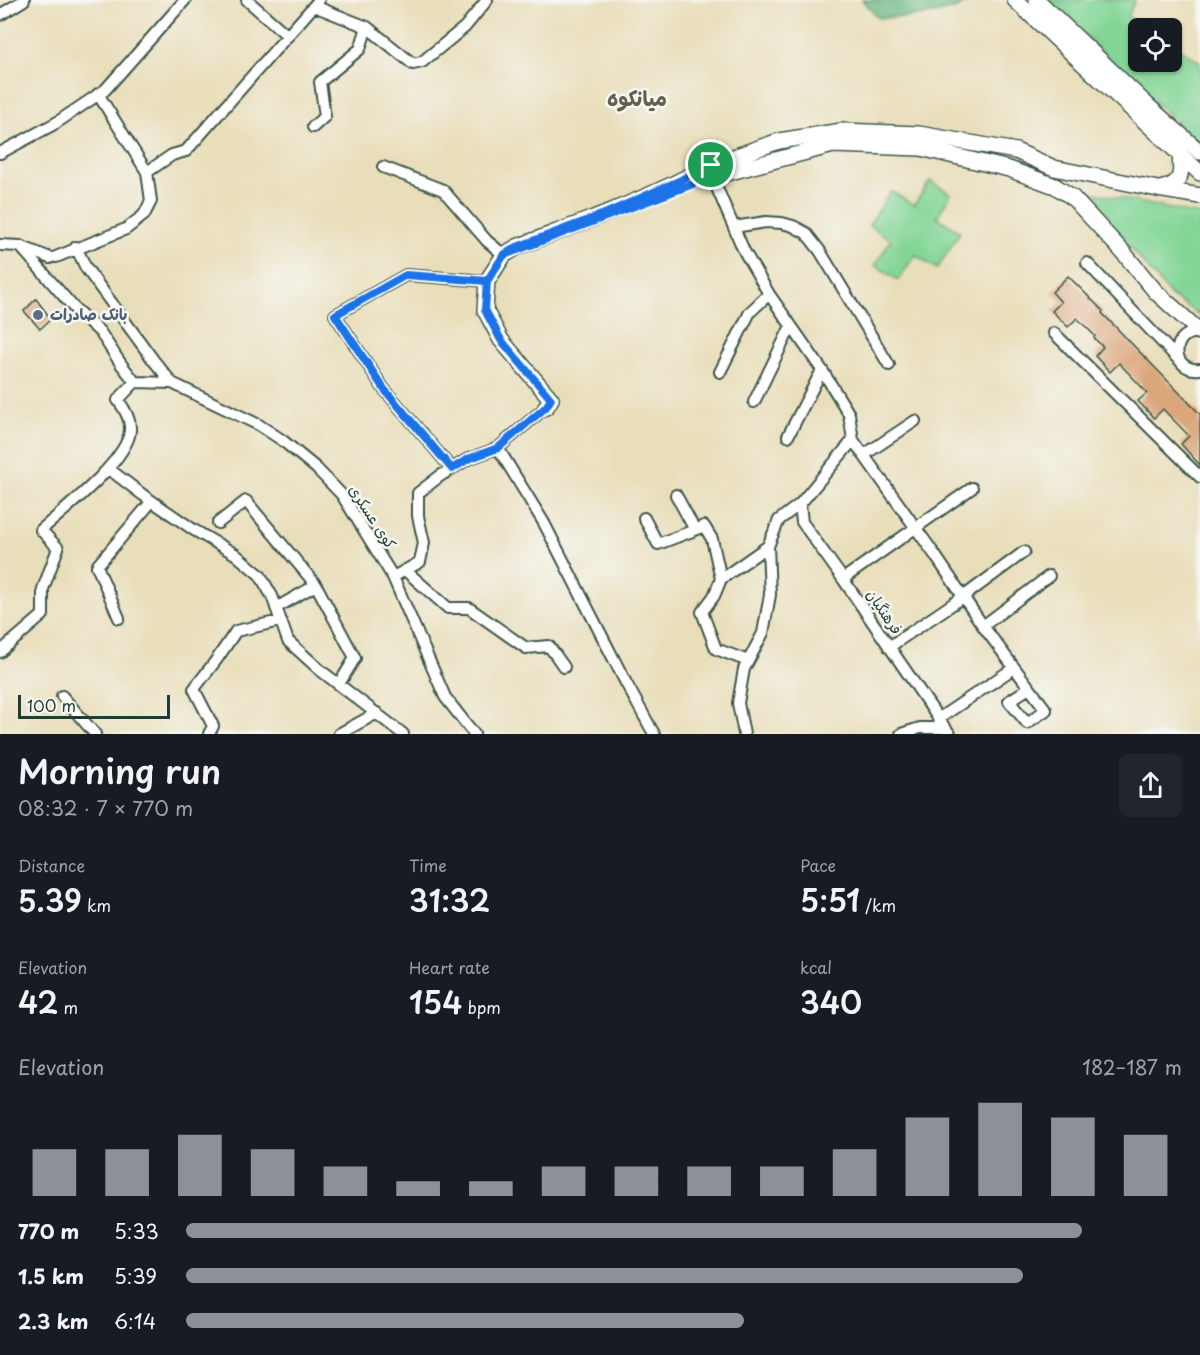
<!DOCTYPE html>
<meta charset="utf-8">
<style>
:root{--surface:#171b24;--page:#20242c;--text:#f1f3f6;--muted:#9ea1a6;--accent:#8c9099}
body{margin:0;font-family:"Playpen Sans","Playpen Sans Arabic",sans-serif;background:var(--page);color:var(--text);height:100vh;display:flex;flex-direction:column;font-size:22px;white-space:nowrap}
*{box-sizing:border-box;margin:0}
p{font-size:20px;color:var(--muted)}
.icon{flex:none;width:33px;height:33px;fill:none;stroke:currentColor;stroke-width:2;stroke-linecap:round;stroke-linejoin:round}
.map{position:relative;height:734px;overflow:hidden}
.drawer{display:flex;flex-direction:column;background:var(--surface);flex:1}
.drawer>*{flex:none}
.fabs{position:absolute;left:1128px;top:18px;display:grid;gap:12px}
.fabs a{display:grid;place-items:center;width:54px;height:54px;border-radius:9px;background:var(--surface);box-shadow:0 2px 4px #0004;font-size:30px}
.scale{position:absolute;left:18px;bottom:15px;width:152px;box-sizing:border-box;padding-left:6px;border:3px solid #1f3d34;border-top:0;font-size:16px;line-height:21px;white-space:nowrap;color:#1f3d34;-webkit-text-stroke:4px #f6f6f2;paint-order:stroke}
.pin{position:absolute;display:grid;place-items:center;width:51px;height:51px;color:#fff;margin:-26px;border:3px solid #fff;border-radius:50%;box-shadow:0 2px 6px #0007}
.round{display:grid;place-items:center;flex:none;width:63px;height:63px;border-radius:9px;background:var(--page)}
.headline{display:flex;align-items:center;justify-content:space-between;height:102px;padding:0 18px}
h1{font-size:33px;font-weight:600;line-height:45px}
.metrics{display:grid;grid-template-columns:repeat(3,1fr);gap:9px;height:102px;padding:6px 18px}
.metrics div{display:grid;align-content:center}
.metrics b{font-size:30px;font-weight:600}
.metrics small{font-size:16px;font-weight:400}
.metrics p{font-size:16px}
.chart{height:168px;padding:12px 18px}
.chart p{display:flex;justify-content:space-between}
.chart svg{width:100%;height:108px;margin-top:6px;stroke:var(--accent);stroke-width:6}
ul{padding:0 18px;list-style:none;font-size:20px}
li{display:grid;grid-template-columns:96px 72px 1fr;align-items:center;height:45px}
li i{height:15px;border-radius:8px;background:var(--accent)}
.map>svg:first-child{display:block}
</style>
<div class="map">
<svg width="1200" height="734" viewBox="0 0 1200 734">
<rect width="100%" height="100%" fill="#f6f6f2"/>
<filter id="ink" filterUnits="userSpaceOnUse"><feTurbulence type="fractalNoise" baseFrequency=".0167" numOctaves="2"/><feDisplacementMap in="SourceGraphic" scale="12" xChannelSelector="R" yChannelSelector="G"/><feConvolveMatrix kernelMatrix="1 2 1 2 8 2 1 2 1" color-interpolation-filters="sRGB"/></filter>
<filter id="wash" filterUnits="userSpaceOnUse"><feTurbulence type="fractalNoise" baseFrequency=".008" numOctaves="4" result="noise"/><feDisplacementMap in="SourceGraphic" scale="24" xChannelSelector="R" yChannelSelector="G"/><feGaussianBlur stdDeviation="1.35" result="paint"/><feColorMatrix in="noise" values="0 0 0 0 0 0 0 0 0 0 0 0 0 0 0 0 0 1.4 0 .05"/><feComposite in="paint" operator="in"/></filter>
<g filter="url(#wash)">
<rect width="100%" height="100%" fill="#e9deba"/>
<path fill="#84d697" stroke="#528a66" stroke-width="1.5" d="M1047,0H1135L1128,17L1147,28H1138V62H1172V44L1200,62V144Z
M930,181L951,194L937,217L960,232L937,269L915,255L898,280L875,265L891,240L869,225L891,191L914,205Z
M1082,190L1200,215V315L1171,296Z"/>
<path fill="#6bb780" stroke="#457a5a" stroke-width="1.5" d="M862,0H973C945,17 909,17 878,18Z"/>
<g id="blocks">
<path fill="#dba67a" d="M1068,276L1103,311L1102,313L1200,414V465L1181,444L1189,436L1163,409L1154,418L1138,401L1147,393L1138,383L1119,363L1110,372L1095,356L1103,347L1094,338L1095,336L1077,318L1068,327L1052,311L1061,302L1052,292Z
M36,299L51,319L40,329L24,311Z"/>
</g>
</g>
<g filter="url(#ink)">
<use href="#blocks" fill-opacity="0" stroke="#3d5548" stroke-width="1.5"/>
<g fill="none" stroke-linecap="round" stroke-linejoin="round">
<defs>
<path id="minor" d="M247,0L288,36
M314,6L367,27L413,64L422,62L465,27L487,0
M0,15L24,0
M313,127L325,116L320,82L360,49L367,27
M0,153L56,123L105,90L185,0
M383,167L443,190L487,241L504,255
M147,172L172,155L186,151L319,0
M714,181L744,251L769,294L822,370L849,414L853,440
M734,227L766,222L782,223L793,226L806,233L820,251L889,365
M0,245L20,246L50,258
M20,246L74,308L100,332L121,364L135,382L172,383L259,425L282,440L316,468L342,495L393,577L445,697L474,734
M76,247L86,268L154,361L172,383
M56,257L126,229L144,215L151,201L147,172L98,94
M1087,263L1178,359
M1054,333L1200,477
M1200,333C1171,329 1169,372 1200,369
M720,372L750,312L769,294
M754,402L791,326
M788,436L822,370
M498,448L544,523L626,683L654,734
M864,455L915,421
M109,469L143,495L194,530L235,554L260,575L272,596L288,641L320,670L403,734
M452,469L384,389L335,315L406,275L487,281
M676,495L695,530L704,526L712,539L721,579
M800,504L802,522L843,579L945,728L950,734
M644,518L658,544L695,530
M218,523L246,501L316,585L355,658L339,684
M405,570L448,608H469L526,648L549,646L564,667
M393,577L420,562L424,543L418,516V493L440,476L468,459L498,448L546,407
M843,579L972,488
M276,608L316,585
M119,618L97,566L152,501
M983,626L1049,576
M889,647L963,597L1024,552
M0,652L43,615V589L58,548L41,530C64,510 129,459 130,430C131,419 124,408 118,400L135,382
M748,661L716,649L702,612L714,596L721,579L768,546
M62,696L95,734
M938,719L1014,668
M209,734L213,726L194,689L217,659L236,631L280,621
M339,734L377,713
M744,734L738,703L744,669L763,633L770,595L768,546L779,520L800,504L853,440L935,555L983,626L1046,710L1027,723L1009,701L1029,688
M901,734L920,728H945"/>
<path id="secondary" d="M1015,0L1200,173
M1037,0L1147,105L1200,152
M703 173a8 8 0 1 1 16 0a8 8 0 1 1-16 0Z
M711,165L779,141L842,131L919,134L1016,151L1054,168L1158,189L1200,196
M719,175L833,145L921,148L1009,169L1055,186L1072,197L1122,251L1156,292L1200,332
M1160,189C1182,184 1182,176 1180,154
M546,407L551,399L501,340L485,310L487,281L504,255L517,247C580,223 645,201 704,168"/>
</defs>
<use href="#minor" stroke="#3d5548" stroke-width="14"/>
<use href="#secondary" stroke="#3d5548" stroke-width="18"/>
<use href="#minor" stroke="#fff" stroke-width="10"/>
<use href="#secondary" stroke="#fff" stroke-width="15"/>
</g>
</g>
<g fill="none" stroke-linecap="round" stroke-linejoin="round" filter="url(#ink)">
<defs>
<path id="route" d="M711,165H709L679,181L607,213L517,247L504,255L487,281L485,310L501,340L551,399L546,407L498,448L468,459L452,469L384,389L335,315L406,275L487,281L504,255L701,181L706,180L714,181L718,177L719,172L717,167L711,165"/>
</defs>
<use href="#route" stroke="#fff" stroke-width="12"/>
<use href="#route" stroke="#1a73e8" stroke-width="8"/>
</g>
<circle fill="#5c6f8a" stroke="#f6f6f2" stroke-width="2" cx="38" cy="315" r="6"/>
<g text-anchor="middle" stroke-width="5" stroke-linejoin="round" paint-order="stroke">
<g font-size="15" font-weight="bold" fill="#4e5e75" stroke="#f6f6f2" text-anchor="start">
<text x="50" y="320">بانک صادرات</text>
</g>
<g font-size="15" fill="#1f3d34" stroke="#f6f6f2">
<text transform="translate(372 517) rotate(57)" y="5">کوی عسکری</text>
<text transform="translate(884 612) rotate(56)" y="5">فرهنگیان</text>
</g>
<g font-size="21" font-weight="bold" fill="#61624c" stroke="#f6f6f2">
<text x="637" y="106">میانکوه</text>
</g>
</g>
</svg>
<div class="fabs">
<a><svg class="icon" aria-label="locate" viewBox="0 0 24 24"><circle cx="12" cy="12" r="6"/><path d="M12 2v4M12 18v4M2 12h4M18 12h4"/></svg></a>
</div>
<div class="scale">100 m</div>
<div class="pin" style="left:711px;top:165px;background:#1e9e55"><svg class="icon" aria-label="arrive" viewBox="0 0 24 24"><path d="M6 21V4h12l-3 4 3 4H6"/></svg></div>
</div>
<section class="drawer">
<div class="headline"><div><h1>Morning run</h1><p>08:32 · 7 × 770 m</p></div><a class="round"><svg class="icon" aria-label="share" viewBox="0 0 24 24"><path d="M12 15V3M7 8l5-5 5 5M5 13v7h14v-7"/></svg></a></div>
<div class="metrics">
<div><p>Distance</p><b>5.39<small> km</small></b></div>
<div><p>Time</p><b>31:32</b></div>
<div><p>Pace</p><b>5:51<small> /km</small></b></div>
</div>
<div class="metrics">
<div><p>Elevation</p><b>42<small> m</small></b></div>
<div><p>Heart rate</p><b>154<small> bpm</small></b></div>
<div><p>kcal</p><b>340</b></div>
</div>
<div class="chart"><p><span>Elevation</span>182–187 m</p>
<svg viewBox="0 0 160 44" preserveAspectRatio="none"><path d="M5 44V25M15 44V25M25 44V19M35 44V25M45 44V32M55 44V38M65 44V38M75 44V32M85 44V32M95 44V32M105 44V32M115 44V25M125 44V12M135 44V6M145 44V12M155 44V19"/></svg>
</div>
<ul>
<li><b>770 m</b>5:33<i style="width:90%"></i></li>
<li><b>1.5 km</b>5:39<i style="width:84%"></i></li>
<li><b>2.3 km</b>6:14<i style="width:56%"></i></li>
</ul>
</section>
